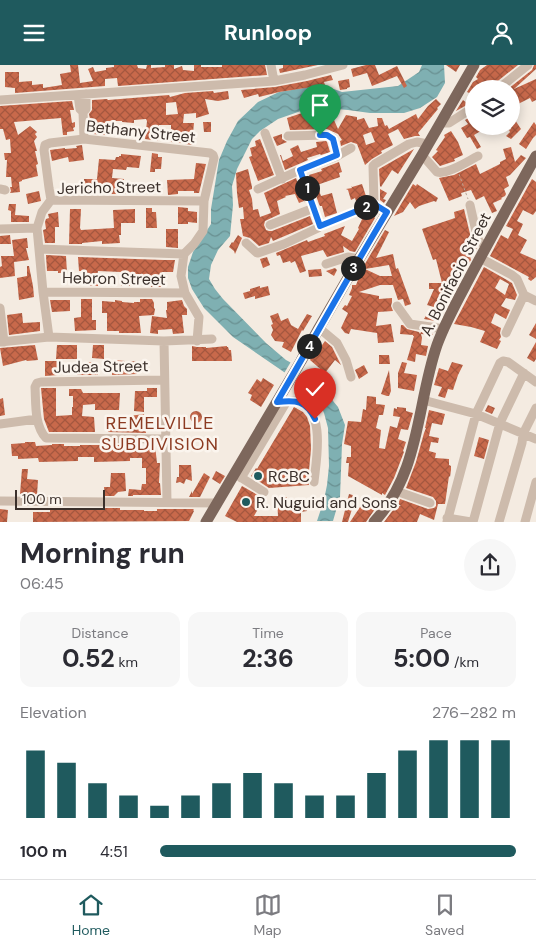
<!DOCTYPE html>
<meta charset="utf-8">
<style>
:root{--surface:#fff;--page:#f7f7f7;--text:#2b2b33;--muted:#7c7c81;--line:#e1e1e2;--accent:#1f5a5e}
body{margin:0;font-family:"DM Sans",sans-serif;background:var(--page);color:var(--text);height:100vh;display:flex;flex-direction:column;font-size:19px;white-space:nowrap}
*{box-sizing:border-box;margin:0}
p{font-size:16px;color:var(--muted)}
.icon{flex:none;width:28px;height:28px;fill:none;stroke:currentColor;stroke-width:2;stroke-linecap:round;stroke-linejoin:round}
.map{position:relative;height:457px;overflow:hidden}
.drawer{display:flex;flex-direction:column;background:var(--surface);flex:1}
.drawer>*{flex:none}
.buttons{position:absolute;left:465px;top:15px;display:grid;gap:10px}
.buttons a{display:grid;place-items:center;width:55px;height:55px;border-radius:50%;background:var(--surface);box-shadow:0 2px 12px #0003;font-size:25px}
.scale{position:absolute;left:15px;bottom:12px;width:90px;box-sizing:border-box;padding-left:5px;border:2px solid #3b302b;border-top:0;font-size:14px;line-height:18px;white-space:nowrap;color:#3b302b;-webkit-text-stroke:4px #fbf5ee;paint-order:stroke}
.pin{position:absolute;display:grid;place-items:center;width:42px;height:42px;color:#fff;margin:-51px -21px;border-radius:50% 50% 50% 0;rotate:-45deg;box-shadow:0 0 5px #0007}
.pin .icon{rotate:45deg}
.km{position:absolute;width:25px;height:25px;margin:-12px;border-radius:50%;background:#222;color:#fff;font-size:14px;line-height:25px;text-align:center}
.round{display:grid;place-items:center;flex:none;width:52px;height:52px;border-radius:26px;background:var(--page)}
.overview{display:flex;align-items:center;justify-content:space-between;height:85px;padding:0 20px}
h1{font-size:28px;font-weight:700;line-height:38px}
.figures{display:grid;grid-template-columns:repeat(3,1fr);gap:8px;height:85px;padding:5px 20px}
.figures div{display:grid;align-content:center;border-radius:12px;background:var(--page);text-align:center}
.figures b{font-size:25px;font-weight:700}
.figures small{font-size:14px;font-weight:400}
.figures p{font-size:14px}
.chart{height:140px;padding:10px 20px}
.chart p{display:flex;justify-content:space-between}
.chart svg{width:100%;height:90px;margin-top:5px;stroke:var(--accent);stroke-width:6}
ul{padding:0 20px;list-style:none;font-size:16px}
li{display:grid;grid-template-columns:80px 60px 1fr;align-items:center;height:38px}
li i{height:12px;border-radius:6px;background:var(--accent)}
header{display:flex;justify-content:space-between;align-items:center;height:65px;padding:0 20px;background:var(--accent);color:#fff;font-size:22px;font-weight:700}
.tabs{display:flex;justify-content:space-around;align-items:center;height:70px;border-top:1px solid var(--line);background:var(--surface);font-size:14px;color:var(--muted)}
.tabs a{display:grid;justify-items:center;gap:2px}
.tabs .selected{color:var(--accent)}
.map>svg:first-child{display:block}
</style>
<header><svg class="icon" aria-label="menu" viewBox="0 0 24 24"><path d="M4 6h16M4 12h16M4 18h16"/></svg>Runloop<svg class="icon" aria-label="person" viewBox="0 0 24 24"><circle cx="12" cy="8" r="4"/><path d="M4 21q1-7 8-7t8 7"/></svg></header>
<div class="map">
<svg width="536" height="457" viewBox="0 0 536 457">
<defs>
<pattern id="water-waves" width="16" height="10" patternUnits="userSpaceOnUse" patternTransform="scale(1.25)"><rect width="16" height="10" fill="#7fb0b2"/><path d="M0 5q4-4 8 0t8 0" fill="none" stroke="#699091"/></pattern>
<pattern id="building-cross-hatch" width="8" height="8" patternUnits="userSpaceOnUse" patternTransform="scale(1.25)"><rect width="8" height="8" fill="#c8694b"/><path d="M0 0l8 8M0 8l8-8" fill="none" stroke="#a4573f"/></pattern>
</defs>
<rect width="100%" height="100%" fill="#f4ebe1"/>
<path fill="url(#water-waves)" d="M422,0H444L445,18L437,32L420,43L404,48H370L348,45L325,43L301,46L278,54L260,66L252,74L237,104L232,121L233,140L230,171L218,185L211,200L209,214L215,224L223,234L266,278L286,295L310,308L338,342L345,360L342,379L340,432L333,456H317L324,435L327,420L329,401L328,363L324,348L317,333L300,318L233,272L204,243L192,224L188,213V202L193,187L211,159V144L219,95L227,76L238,56L258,37L279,27L323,20L342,27L398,21L419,7Z"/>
<path fill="#f4ebe1" d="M292,295L307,303L297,319L283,310Z"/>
<path fill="url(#building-cross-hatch)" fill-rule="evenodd" d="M70,0H78L80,18L93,16L88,4L93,2L95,7L106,5V3L114,2V0H137L138,3L146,4L147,0H151V3L165,2V0H174V4L182,1L183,5L194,6V0H201V2H222V0H265L267,10L118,21L117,13L105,14V21L15,28V23L5,22V7H19V17L32,16V20L43,19V23L62,20L60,9L71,7Z
M283,0H318L280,8L279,4L283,3Z
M366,0H375L379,10L397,1L407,21L404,23L397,11L372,21L367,8L353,12L351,4Z
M446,0H460L456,7Z
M487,0H518L494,19L492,24H474V30L467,27L473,17L478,14L476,12L480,5Z
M534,0H536V4L514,24L536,14V35L532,37L530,33L516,40L519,45L511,49V24H508L532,5Z
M331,10L333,15L324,17L325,20L279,27L259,32L258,29L244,33L241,25L275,22L307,16Z
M349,14L350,22L347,23V24L340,25L338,16Z
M213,26L214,28L228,26L229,34L218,36L205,34L209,49L196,53V48L184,49L183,58H194L193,68H195V80L184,79V78L171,77L172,64H171V60H159L158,76L145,74L147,56L146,54L134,55V58L122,57V56H107L106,70L93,69L95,54H90L89,49L92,45V35L107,34L108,35L169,30L170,32L185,28ZM176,37L178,49L166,50V38Z
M474,32V36L456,46L463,35L467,38Z
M436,34L441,39L437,43L438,44L418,68L420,71H415L404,74L398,64L388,69L393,80L381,86L382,88L372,94L365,100L357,79L351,77L341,81L340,76L342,75L338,69L327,64L290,65L287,53L305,47V48L321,50V53L334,55L338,64L346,50L357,52V55L364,53L369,63L378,61L377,53H382L385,61L387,60L389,64L416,49L418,54L428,41ZM371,67L375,77L366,80L363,70Z
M72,36L74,45H70L72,58L75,57V62L73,63L74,66L67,67V70H63L61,53L14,57L18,70L30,61L37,67L35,69L37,72L34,76L37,86H35L38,99L36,100L38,111L22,115V116L19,117L20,127L10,128L11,126L10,122H12L11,112H6L7,95H5L4,88H11L10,74L6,75L3,64H0V41Z
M511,49L521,64L511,74L506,71L510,67L509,65L511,64Z
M474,50V61H489L474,70L481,82L477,84L470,72L467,73L461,63L468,59L465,55Z
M203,57H211V67H204Z
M534,57L536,60V70L533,73L526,84L519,79Z
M451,66L458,77L463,90L454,94L455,96L440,101L432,92L438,86L436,85L445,72L444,70Z
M282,69V74L287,77L277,81L273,72Z
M260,74L274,110L258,116L249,92L252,91L250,83L256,81L255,76Z
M326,76L327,77L330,87L321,90L320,89L307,93L308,95L285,105L280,90H281L283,96L293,91L290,84L298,80L301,87L317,82L316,77Z
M82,80L84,95L69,97L68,92L52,96L50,85L65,83V84L77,83L76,81Z
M511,82L515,97L521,90L526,93L510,110L506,112L509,121L504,124L506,129L505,131L501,133L502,134L493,138L497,146L492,148L484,131L476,135L471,125L461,128L462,131L449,136L439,113L454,110L476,99L480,109L500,99V97L506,94L503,84Z
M414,84L398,109L392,105L381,122L380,121L379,104Z
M152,88L158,89V92H162L161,104H155V107H150Z
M121,89L141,91L139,103L127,102L126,105L113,104L112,113L124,114V120L134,121L133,129H84V114H97L99,94L115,95L116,92H119V91H121Z
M339,97L342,107L339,108L340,112L317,120L321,131L332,128L337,148L325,152L322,141H320L319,139L309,110L322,106L321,104Z
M196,98L206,99L199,128H194V126H178V129L168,130L167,115L194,114Z
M248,104L252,122V124L249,125L252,134L253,145L258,144L260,152L271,148L264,128L296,113L305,138L304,136L299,138L295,129L285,131L286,132L277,136L280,149L265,156L264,160L266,165L269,166H272L310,151L313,159L273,176L271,172L269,178L259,181L250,173L243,171L240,154H244L243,142L239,143L237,128L236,108Z
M532,114L536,117V146L533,150L523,145L517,156L523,159L518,170L527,175L520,188L536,195V212L531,216L528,214L529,212L490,191L501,170L508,174L513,164L506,161Z
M362,119L367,134L360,131L365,136L357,139L355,133L351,135L348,125L346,124L352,123L351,121L352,122Z
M413,119L416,121L417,119L438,133L436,137L434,136L419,141L415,144L410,137L403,147L394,151Z
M380,124L387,128L383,134L386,135L384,138L380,135Z
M39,126L41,136L28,139L26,129Z
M9,139H16L15,150L29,151V157H11V146L8,145Z
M178,142L188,143V146L197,147V158L188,157V159H178Z
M146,143H152V147H156L157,163H146Z
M70,144H81L80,163L81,165L114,163L113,145L135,144V158H121V170H119L120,178L102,179V176L82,178V179H69Z
M464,144L471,173L473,179L477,182L474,189L469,187L471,195L469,198L461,200L463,208L456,210L451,226H446L442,239L437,238L434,242L427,240L434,224H429V218H442L436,194L433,195L422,164L455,153L454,147Z
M58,147L59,162H55V178H45L43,165L46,164L45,157L46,154L49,153L48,149Z
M373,149L375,153L355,187L350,186L343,181L344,187L327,192L323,185L301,191L306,206L300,208L295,196L291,198L290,196L283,198L280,190L277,191L276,188L307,175L308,177L325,171L324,169L345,161L341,170L352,176L359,164L358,163L363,152Z
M481,150L488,154L483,167L479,152Z
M166,164H178V183L166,182Z
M385,165L389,167L376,193L393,189L396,204L398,203L411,239L405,241L403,234L398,235L393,220H380L359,227L379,231V234L392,233V237L391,241L393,246L378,247L376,261L391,259L394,277L378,278L377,268L351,264L349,269L345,268L341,263L348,248L342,244L345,240L347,241L352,231L349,230L352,223V220H356L360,210L359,209ZM389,200L392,211H380L365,204Z
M10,170L11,179H0V171Z
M238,170L242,173L235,189L234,186L229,182L232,177L233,178Z
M27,173L28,183H26L29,195L14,197L15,211L0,213V202L2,201L1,191H14L12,175Z
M46,190L66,191L67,208H58V206H47Z
M78,192L164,195H175L173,207H162L161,222H151V216L130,219V221H121V207L98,206V221H86V206H79Z
M267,192L270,200L263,203L260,194Z
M27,201H29L33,221L34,232L19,235L17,213L27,211Z
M484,202L512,218L517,230L515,235L506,233L501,241L510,245L506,254L495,248L491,258L501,263L500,268L501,272L499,275L501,276L497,284L480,277L485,266L471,262L454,259ZM500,214L509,219L505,230L495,223Z
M335,203L337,205L334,211L326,206Z
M321,204L322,211L309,212L308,205Z
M260,221V223L268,221L270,230L255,234V231L245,234L243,228L250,226V224Z
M81,234H92V255H96V265L75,266L74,253L81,252Z
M140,234H152L154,238V243L155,244L154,250L139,251L141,268H119V266H107V248H102V236L115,237V235L122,236V237L134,238V237H140Z
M50,235H70V246L52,247Z
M182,235L184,241L187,244V250H182L184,268L173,269L172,264L158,265V269L150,268L152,251L167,253L166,245H167V237Z
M430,244L439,249L435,256L424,254Z
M22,248L23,258L40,257V266L9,270L7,250Z
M278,248L281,256L288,253L291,260L298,264L307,249L312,251L303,266L302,265L291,287L282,282L284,277L275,276L271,270L273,265L271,260L273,259L270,251Z
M536,258V274L529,270Z
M401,260H403L407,264L419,267L420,269L421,267L433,269V270L421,269L422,273L421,280L428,281L426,291L416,289L415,297L407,295L414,271H413V270L400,269Z
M325,276L332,282L341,300L335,295L325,308L310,295L315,285L317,287Z
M536,277V294L534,297L527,293Z
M35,280L38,295L27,296L26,295L3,301L0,283Z
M57,280H77V294H56Z
M93,280H104V294L92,293Z
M192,281L197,282H206V283L227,281V282H228L229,285H231L232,296H192Z
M379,290H389L390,299H379Z
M113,295L125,296V297L137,296V309L112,310Z
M45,296H58V310L45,311Z
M96,297L98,310H77L73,307L74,298Z
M402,297L407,298L404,308L417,310L414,326L398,323V308Z
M452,297L463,300L458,310L453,325L448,324L445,333L438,331L442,322L434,320L439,303L448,306Z
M364,300L368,308L359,314L355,305Z
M389,305L391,326L389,331H387L381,329Z
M263,313L274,320L261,342L250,335L252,330L248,328L257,314L261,317Z
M41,323H56V351L72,350V342H73V331H69V324H81L83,328H120L119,345H95V339L83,340L82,351L94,352L95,367H49L44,354Z
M147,323H157V332H144V347L134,346L135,326H147Z
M367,331L376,332V339L385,340L383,350H379L376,363L381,365L379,383L385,384L390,361L397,363L400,352L393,351L394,343L397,344V342L406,343V346L413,348L408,365L401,364L398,374L406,377L403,386L404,387L394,413L385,430L382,428V430L348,411L349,398H346L347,392H351V381L344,379L348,356L361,357L363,344L366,345Z
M3,333L5,350L0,351V334Z
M488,340L495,343L492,349L485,346Z
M294,342L303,347L307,352L310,361L311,384L308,416L309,420L269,423L251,411L256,403L257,404Z
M429,345L445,349L442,360L432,358L429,371L439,373L438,378L431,377L429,386L436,388L435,393L449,394V400L451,401V405L450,412L449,411L445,439H438L434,455L420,449L417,457H384L396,441H401L398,439L400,434L428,444L434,443L436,441V436L433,432L406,423L416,397L424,368L426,363H425Z
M190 352a6 6 0 1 1 12 0a6 6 0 1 1-12 0Z
M144,349L146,368L108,367L107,354Z
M479,372L489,375L484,394L474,391Z
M25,377H35L36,381L52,380V379H64V381H80V380H141V382L155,380L157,398H160L159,418H160L161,430H133V431H128L129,424L141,425L142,419H146V403H142V393H130V396L94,397V392H78V396L39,397L38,393L18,394V391H12L11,379L25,378Z
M179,400H191L192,416L186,414L184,419L180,417L176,418L177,412H179Z
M22,404H28L27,414L38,415L37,430L20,429Z
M216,406L225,411L220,419L212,414Z
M111,408H125L126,426L118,427L114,431H105L104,422H110Z
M204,408L210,412L200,432H189L192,426V429Z
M242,421L261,432L255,443L258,444L254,451H278L277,433L287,432V434L306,433L307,446L301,447V457H237L225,451Z
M349,429L356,431L348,457H342Z
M364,436L375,444L366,457H350Z
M86,443H120V445H144V446H157V444H194L193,445L194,446L189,456L33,457V447H50V445L86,444Z
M0,444L8,445L7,457H0Z"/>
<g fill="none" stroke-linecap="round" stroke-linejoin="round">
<path stroke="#b9a596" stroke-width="1" stroke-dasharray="2.5 2.5" stroke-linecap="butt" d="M459,109L468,134"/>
<path stroke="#cdbbac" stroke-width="9" d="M271,0L274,16
M498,24L528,0
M78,30L80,44L83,47
M0,35L274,16L305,10L343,0
M440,58H449L474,42
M265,68L282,114
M288,71L327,70L333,73L337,91
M84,74L83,47L86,44V29
M422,90L437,107C447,110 468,96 478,91
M300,105L320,161
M0,124L5,125
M258,124L300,105L337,91L351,83
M51,135L49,123L44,85L45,80L50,78L84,74L210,88L213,90L214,93L204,136L203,166L194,179L184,189
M374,139L373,101L375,99L409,79L417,77L428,79
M470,140L477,171L479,176L486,181
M270,160L314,143
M37,163L43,227L49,272
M0,164L37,163L42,147L51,135L204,136
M246,178L257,188H258L284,179L318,163L320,161L374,139L387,147
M39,184L184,189
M184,189L181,211L185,228L199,252L197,276
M480,193L512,210L517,214L524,230L536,236
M326,199L348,192L359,194
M43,227L185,228
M397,241L410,259L444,264
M0,243L4,277
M319,263L337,278L346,295L351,312
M506,268L524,230
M164,276L167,437
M0,277L49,272L164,276L212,274
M164,315L41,317L37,318L35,322C36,338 34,360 46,373L166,374
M423,335L476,349L536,374
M277,337C283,337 290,335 296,336C327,343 316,396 314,417
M0,359L37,354
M237,410L264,427
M241,413L287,336
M396,426L430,438
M0,436L217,438
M447,453L471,457
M447,457L476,349L500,298L503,296L508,297L536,317
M473,457L500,358L524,308
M499,457L522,378L523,369L536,343
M525,457L536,417"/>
<path stroke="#7d675c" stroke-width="11" d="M206,457L301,296L319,263L359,194L422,90L474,0
M374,457C421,406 416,341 437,280C446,255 460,231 472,208C493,169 514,130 536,91"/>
</g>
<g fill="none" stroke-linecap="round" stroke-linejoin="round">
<defs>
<path id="route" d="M315,354C306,335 296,335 277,337C314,274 349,210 387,147L374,139L320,161L300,105L337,90L333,74L327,70H320"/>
</defs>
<use href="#route" stroke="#fff" stroke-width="10"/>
<use href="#route" stroke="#1a73e8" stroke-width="6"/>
</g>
<g fill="#1f5a5e" stroke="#fbf5ee" stroke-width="2">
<circle cx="258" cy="411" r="5"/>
<circle cx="246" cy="437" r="5"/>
</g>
<g text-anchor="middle" stroke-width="5" stroke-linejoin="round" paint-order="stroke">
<g font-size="16" fill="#3b302b" stroke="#fbf5ee">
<text transform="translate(141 66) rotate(6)" y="6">Bethany Street</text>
<text transform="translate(109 122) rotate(-1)" y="6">Jericho Street</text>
<text transform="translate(455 209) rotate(-63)" y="6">A. Bonifacio Street</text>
<text transform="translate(114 213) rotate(1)" y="6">Hebron Street</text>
<text transform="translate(101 301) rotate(-1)" y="6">Judea Street</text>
</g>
<g font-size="16" fill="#3b302b" stroke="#fbf5ee" text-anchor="start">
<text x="268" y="417">RCBC</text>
<text x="256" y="443">R. Nuguid and Sons</text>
</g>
<g font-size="18" letter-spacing="1" fill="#8c3b22" stroke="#fbf5ee">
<text x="160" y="364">REMELVILLE<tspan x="160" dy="21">SUBDIVISION</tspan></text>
</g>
</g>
</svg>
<div class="buttons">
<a><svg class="icon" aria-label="layers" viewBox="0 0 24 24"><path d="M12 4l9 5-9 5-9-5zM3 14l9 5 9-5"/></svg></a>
</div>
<div class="scale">100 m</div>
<div class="pin" style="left:320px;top:70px;background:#1e9e55"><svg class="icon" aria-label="arrive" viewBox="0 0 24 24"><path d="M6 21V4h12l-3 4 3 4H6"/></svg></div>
<div class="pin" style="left:315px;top:354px;background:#d93025"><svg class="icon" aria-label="check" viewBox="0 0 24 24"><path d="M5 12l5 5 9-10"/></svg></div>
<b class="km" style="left:307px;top:123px">1</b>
<b class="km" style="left:366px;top:142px">2</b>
<b class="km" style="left:353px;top:203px">3</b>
<b class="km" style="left:309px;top:281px">4</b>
</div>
<section class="drawer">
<div class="overview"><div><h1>Morning run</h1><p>06:45</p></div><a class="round"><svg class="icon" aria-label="share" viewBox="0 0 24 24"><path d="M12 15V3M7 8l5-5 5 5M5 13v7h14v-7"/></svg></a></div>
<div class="figures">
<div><p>Distance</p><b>0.52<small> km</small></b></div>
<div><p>Time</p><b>2:36</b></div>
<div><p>Pace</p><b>5:00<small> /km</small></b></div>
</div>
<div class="chart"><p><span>Elevation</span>276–282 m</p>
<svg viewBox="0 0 160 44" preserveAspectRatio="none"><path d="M5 44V11M15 44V17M25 44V27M35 44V33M45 44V38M55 44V33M65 44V27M75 44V22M85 44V27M95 44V33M105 44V33M115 44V22M125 44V11M135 44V6M145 44V6M155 44V6"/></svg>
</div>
<ul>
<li><b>100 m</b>4:51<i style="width:100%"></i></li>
</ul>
</section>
<nav class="tabs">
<a class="selected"><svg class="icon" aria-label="home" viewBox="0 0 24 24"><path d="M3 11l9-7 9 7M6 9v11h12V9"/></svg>Home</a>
<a><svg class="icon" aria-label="map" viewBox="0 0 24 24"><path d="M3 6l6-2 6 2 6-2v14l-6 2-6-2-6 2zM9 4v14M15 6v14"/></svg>Map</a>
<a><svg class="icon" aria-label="saved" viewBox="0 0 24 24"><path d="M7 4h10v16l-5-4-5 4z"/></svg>Saved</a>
</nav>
